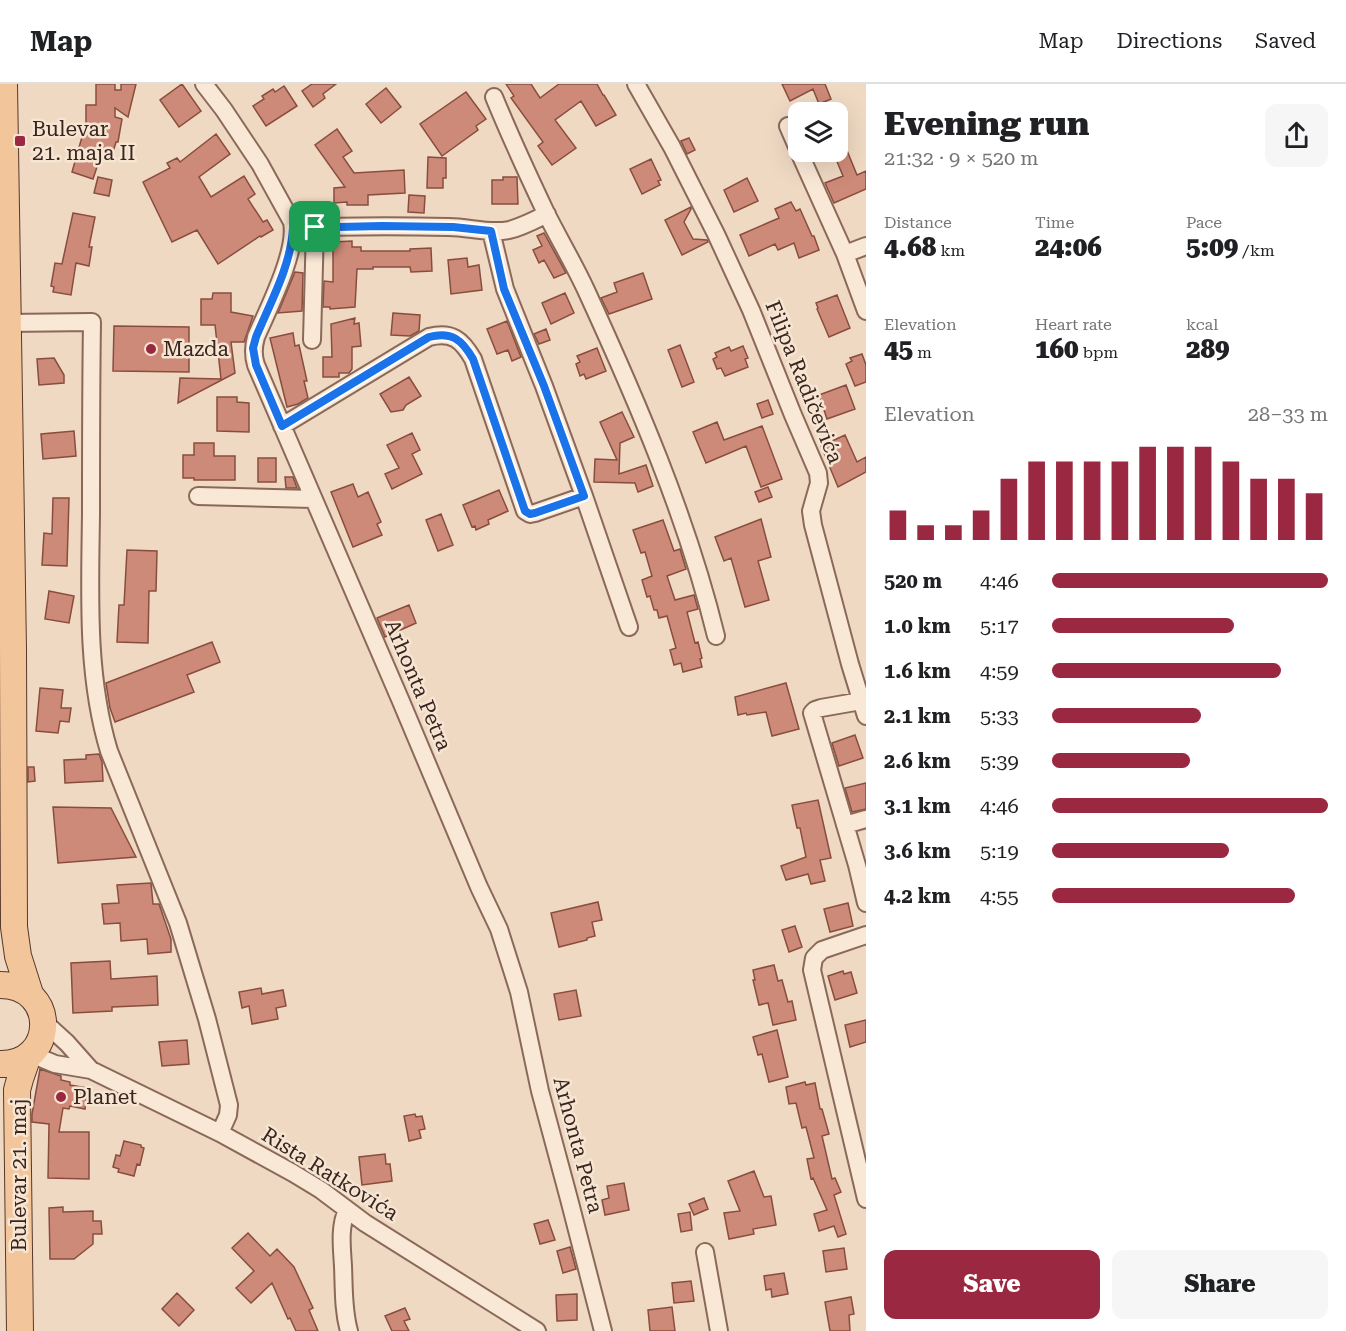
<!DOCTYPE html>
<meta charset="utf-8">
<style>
:root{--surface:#fff;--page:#f6f6f6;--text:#202124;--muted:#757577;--line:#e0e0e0;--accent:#9a2840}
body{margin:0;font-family:"Roboto Serif",serif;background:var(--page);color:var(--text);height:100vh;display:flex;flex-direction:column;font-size:22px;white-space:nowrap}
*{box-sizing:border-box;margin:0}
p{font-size:20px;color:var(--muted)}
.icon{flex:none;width:33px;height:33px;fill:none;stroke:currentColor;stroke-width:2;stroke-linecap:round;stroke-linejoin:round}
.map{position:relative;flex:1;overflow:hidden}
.panel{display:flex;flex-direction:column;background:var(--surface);width:480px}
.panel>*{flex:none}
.buttons{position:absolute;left:788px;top:18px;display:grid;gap:12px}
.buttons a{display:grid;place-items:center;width:60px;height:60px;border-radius:12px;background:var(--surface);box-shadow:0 6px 24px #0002;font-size:30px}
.pin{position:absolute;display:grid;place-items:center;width:51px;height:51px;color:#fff;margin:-26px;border-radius:12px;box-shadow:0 3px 9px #0006}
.round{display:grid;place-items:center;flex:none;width:63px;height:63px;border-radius:12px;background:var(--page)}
.head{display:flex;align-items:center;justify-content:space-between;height:102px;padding:0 18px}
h1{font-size:33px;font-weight:800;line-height:45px}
.figures{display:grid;grid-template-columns:repeat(3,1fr);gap:9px;height:102px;padding:6px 18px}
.figures div{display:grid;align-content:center}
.figures b{font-size:26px;font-weight:800}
.figures small{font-size:16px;font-weight:400}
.figures p{font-size:16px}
.chart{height:168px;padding:12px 18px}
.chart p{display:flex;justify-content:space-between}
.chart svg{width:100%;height:108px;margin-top:6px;stroke:var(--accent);stroke-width:6}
.cta{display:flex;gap:12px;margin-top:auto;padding:12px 18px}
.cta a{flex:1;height:69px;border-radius:12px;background:var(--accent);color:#fff;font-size:24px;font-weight:800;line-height:69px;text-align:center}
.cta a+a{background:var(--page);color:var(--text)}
ul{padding:0 18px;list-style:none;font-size:20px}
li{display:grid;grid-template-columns:96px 72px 1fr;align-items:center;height:45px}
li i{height:15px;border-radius:8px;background:var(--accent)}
header{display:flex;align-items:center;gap:36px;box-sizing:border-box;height:84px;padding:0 30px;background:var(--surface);border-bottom:2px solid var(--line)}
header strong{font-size:28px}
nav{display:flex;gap:33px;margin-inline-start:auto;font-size:21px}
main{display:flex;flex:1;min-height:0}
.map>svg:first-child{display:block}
</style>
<header>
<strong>Map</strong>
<nav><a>Map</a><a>Directions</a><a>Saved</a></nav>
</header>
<main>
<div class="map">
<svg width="866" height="1247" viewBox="0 0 866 1247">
<rect width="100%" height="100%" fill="#efd9c3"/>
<path fill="#ce8a78" stroke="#894d3e" stroke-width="1.5" d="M96,0H115V6H121V0H136L128,33L115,24V33L122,35L118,58H116L112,71L102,68L93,95L72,88L86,39V21H96Z
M182,0L201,27L179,43L160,16Z
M312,0H336L323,10L325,14L313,23L302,7Z
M506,0H531L540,14L559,0H597L603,11H604L616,31L596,42L581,17L555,36L576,64L552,81L538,62L543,58L511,14L514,12Z
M782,0H825L831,15L819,20L813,5L790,17Z
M284,2L297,22L266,42L253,22L264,15L262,12L273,5L275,8Z
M386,4L401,23L381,39L366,20Z
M466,8L486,35L476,42L478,46L442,72L420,40Z
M837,42L857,91L866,87V105L834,119L825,99L843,92L833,68H837Z
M337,45L352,67L343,73L354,89L404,86L405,109L368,111V121H347V118L334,119V104L345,103L315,61Z
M216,50L230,70L199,93L211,113L244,92L255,110L248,115L263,138L267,136L273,146L261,153L260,152L218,180L197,146L172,158L143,98L170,84L167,79L177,74L180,78Z
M689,54L695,66L687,70L681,57Z
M428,73L446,74V94H443V104H427Z
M651,75L661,96L658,97L660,101L642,110L630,85Z
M98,93L112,96L109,112L94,109Z
M503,93H517L518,120H492V96H503Z
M747,94L758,117L734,128L724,106Z
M409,111L425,112L424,129L408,128Z
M791,118L796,127L800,125L812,152H814L819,166L799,174L794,159L778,166L775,160L749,172L740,151L779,134L775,125Z
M691,123V125L684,138L693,155L707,156L708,158L682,171L665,136Z
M73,129L95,133L89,163H92L89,182L76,179L71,211L53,208L54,203L51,202L55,179L62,180Z
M544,149L566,189L554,194L544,176L539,179L533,166L542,162L537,152Z
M352,157V163H361V167H410V165L431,164L432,187L411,188L410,183H373V185H357L355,223L330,225V223H323L324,197L333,198V158Z
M467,174L468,183L479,181L482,206L451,210L448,176Z
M295,188L303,189L302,227L278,229Z
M643,189L652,215L609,230L601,214L617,208L614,199Z
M213,209H231V228L253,232L244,258H231L235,289L178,319L180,294L221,295L215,241H201V215H212Z
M565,209L574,229L551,240L542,219Z
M837,211L850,244L829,253L817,225L818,224L816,219Z
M393,229L420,231L419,247L410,252L391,251Z
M355,234L354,240L359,239L361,262L352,263V285L349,289H339V293H323V273H332L331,240Z
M507,237L521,273L512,277L508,266L497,270L487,245Z
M114,242L189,243V288L113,287Z
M546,245L550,256L539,260L534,250Z
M293,249L295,262L299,261L307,297H304L308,314L298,320L287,323L270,254Z
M680,261L694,298L682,303L668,266Z
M743,262L748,274L745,275L748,283L725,292L721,284L717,285L713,275L717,273L715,269L729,263L731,267Z
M597,264L606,287L586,295L584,290L580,292L576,280L580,278L577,272Z
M862,270L866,281V298L855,302L846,280L852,277L850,274Z
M54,274L64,291V299L39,301L37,275Z
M409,293L421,312L406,321L403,326L391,328L380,310Z
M846,301L855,325L827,335L819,311Z
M217,313H237V318L249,319V348L217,347Z
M768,316L773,330L762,334L757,320Z
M622,328L634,353L620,359L619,390L646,381L653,402L638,408L635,399L594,398L595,375L617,376L600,338Z
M717,338L724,356L762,342L782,395L761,403L746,362L706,379L693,348Z
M74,347L76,372L43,375L41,350Z
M412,349L420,366L412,370L422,390L392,405L385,390L399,384L387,361Z
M845,351L857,378L866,373V388L838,403L821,362Z
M194,359H214V372H235V396H194V394H183V371H194Z
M258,374H276V398H258Z
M285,393H293L297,404H286Z
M353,400L358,413L368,408L381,438L377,440L382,451L353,463L331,408Z
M768,403L772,413L759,418L755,408Z
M499,406L508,427L488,436L489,440L476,446L475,442L472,443L463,421Z
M53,414H69L67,482L42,481L44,449L52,450Z
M441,430L453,461L438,467L426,436Z
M761,435L771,473L758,477L769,516L745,523L731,474L724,477L715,453Z
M663,436L674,467L680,465L686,485L667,492L675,516L694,511L698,525L687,528L695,559L698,558L702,574L700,575L702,583L683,588L681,579L674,581L670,566L676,564L667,532L659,534L657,526H654L650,512L647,513L642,496L652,492L645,468L641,469L633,446Z
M127,466L157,467L156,507H149L148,559L117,558L119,521H124Z
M49,507L74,512L69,539L45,535Z
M409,521L416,539L385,553L377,534Z
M212,558L220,578L187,591L194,608L115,638L110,624L106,599Z
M786,599L799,645L772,652L766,628L747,631L746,629L738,631L735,613Z
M40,604L63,606L61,624H71L69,638L60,637L58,649L36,647Z
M855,651L863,674L839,682L832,659Z
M99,670L102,678L103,697L65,699L64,676L86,675V671Z
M28,683H34L35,697L28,698Z
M866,699V725L852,728L845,704Z
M818,716L831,774L820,776L825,797L811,800L808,790L786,796L781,782L806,773L800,744H797L792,721Z
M53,723L111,724L136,773L58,779Z
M151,799L153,820H159L171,855V868L148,870L147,855L121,857L120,839L104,840L102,820L119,819L117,801Z
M598,818L602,836L592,838L595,852L587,854V856L559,863L551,829Z
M848,819L853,842L830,848L824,825Z
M795,842L802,863L789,868L782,846Z
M110,877L111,895L157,892L158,921L112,923V927L73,929L71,879Z
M774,881L778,897L782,896L788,918L792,917L796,936L773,941L768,919L759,921L753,896H755L753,886Z
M843,887L844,890L851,888L857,909L835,916L828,892Z
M261,904L262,910L283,906L286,922L276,924L278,935L252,940L249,922L242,924L239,908Z
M576,906L581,932L559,936L554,910Z
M866,936V958L850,963L845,941Z
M777,946L788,993L769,998L762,970L758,971L753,953Z
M187,956L189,980L162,982L159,958Z
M40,985L61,992V996L70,998V1001L88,1004L85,1025L70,1022L69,1025L63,1024L59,1048H89V1095L48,1094L49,1040L32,1038V1030Z
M805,998L806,1001L815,999L820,1025H822L829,1050L822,1052L832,1095L835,1094L841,1108L834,1111L846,1150L838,1153L834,1142L819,1147L814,1130L827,1126L813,1094L811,1095L807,1075L814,1074L806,1043L802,1044L796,1019L789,1020L786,1003Z
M415,1030L416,1033L422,1032L425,1045L419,1046L421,1054L409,1057L404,1032Z
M124,1057L141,1061V1063L144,1064L140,1081L137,1080L134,1092L118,1088L119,1085L113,1083L116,1071L120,1072Z
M385,1070L386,1080H390L392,1097L362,1101L359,1073Z
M754,1087L764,1113L771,1112L776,1141L753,1145L754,1150L729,1155L724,1129L740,1127L728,1097Z
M624,1099L629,1126L605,1131L602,1116L609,1114L607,1102Z
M704,1114L708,1125L694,1131L689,1120Z
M63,1123V1128L93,1127V1137H101L102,1150H93V1160L74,1175H50L49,1124Z
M690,1128L692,1146L681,1148L678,1130Z
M548,1136L555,1156L540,1160L534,1140Z
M248,1149L270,1172L277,1165L294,1183L313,1224L309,1226L318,1247H296L290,1234L288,1235L272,1199L251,1219L236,1204L254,1187L232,1164Z
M570,1163L576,1185L563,1189L557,1167Z
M844,1164L847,1185L826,1188L823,1167Z
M784,1189L788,1210L772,1213L771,1205L766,1206L764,1192Z
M691,1197L694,1217L674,1219L672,1199Z
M177,1209L194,1226L179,1242L162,1225Z
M577,1210V1236L557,1237L556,1211Z
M851,1213L854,1230L849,1231L850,1247H830L825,1218Z
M672,1223L675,1247H650L648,1226Z
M405,1224L410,1235L404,1237L409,1247H392L385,1232Z"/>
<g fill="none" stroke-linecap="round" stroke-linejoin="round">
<defs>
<path id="street" d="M204,0L224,26L260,80L292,138C298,167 268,225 256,253C253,264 253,271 256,281L400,615L479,803L499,845L519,908L540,1007L569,1115L603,1247
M636,0L672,63L716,150L751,226L793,331L818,389L819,399L811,427L813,441L850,580L866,632
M494,13C510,52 528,91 546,129C559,155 574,180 586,206C637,317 687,433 716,552
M788,42L798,65
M799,68L845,170L866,227
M293,144C345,142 397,142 449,143C469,143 489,150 509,146C522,143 535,136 547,130
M491,147L505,205L544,302L584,412L629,543
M845,170L866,162
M7,239L92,238C91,302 91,366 91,430C90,509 86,591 109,667L178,839L207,935L229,1021L228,1031L220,1049
M312,256L315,143
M282,342L429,253C452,247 462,256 473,275L525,427L530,430L535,429L584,412
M198,412L313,415
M861,617L821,624L815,626L812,629L857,781L866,819
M845,741L866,735
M866,851L822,866L814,874L812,886L866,1115
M44,938L67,959L91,986
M31,970L55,980L91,986L220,1049L293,1089L321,1106L365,1139L537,1247
M347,1126C339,1143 342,1164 343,1182C344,1204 343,1226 349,1247
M705,1168L719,1247"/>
<path id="primary" d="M4,0L13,565L14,843L18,872L30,910
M0,901C58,901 57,981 0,980
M20,1247L17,1006L20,995L28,972"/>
</defs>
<use href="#street" stroke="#8a6959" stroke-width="20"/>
<use href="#primary" stroke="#57382d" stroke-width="28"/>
<use href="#street" stroke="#fae8d6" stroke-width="16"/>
<use href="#primary" stroke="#f3c59a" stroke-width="26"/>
</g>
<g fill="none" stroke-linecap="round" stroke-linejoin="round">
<defs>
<path id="route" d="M382,142L453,143L491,147L504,205L544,302L584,412L535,429L530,430L525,427L473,275C462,256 452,247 429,253L282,342L256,281L253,264L256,253C270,219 291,182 293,144Z"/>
</defs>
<use href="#route" stroke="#fff" stroke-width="12"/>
<use href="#route" stroke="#1a73e8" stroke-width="8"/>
</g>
<g fill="#9a2840" stroke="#f6e5d3" stroke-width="2">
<rect x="14" y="51" width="12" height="12" rx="3"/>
<circle cx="151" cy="265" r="6"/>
<circle cx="61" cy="1013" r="6"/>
</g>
<g text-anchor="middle" stroke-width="5" stroke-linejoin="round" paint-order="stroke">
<g font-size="21" fill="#39251e" stroke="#f6e5d3" text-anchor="start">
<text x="32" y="52">Bulevar<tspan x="32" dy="24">21. maja II</tspan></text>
<text x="163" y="272">Mazda</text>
<text x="73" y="1020">Planet</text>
</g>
<g font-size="21" fill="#39251e" stroke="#f6e5d3">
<text transform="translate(804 298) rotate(68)" y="7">Filipa Radičevića</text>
<text transform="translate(418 601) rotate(67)" y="7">Arhonta Petra</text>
<text transform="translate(578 1061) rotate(75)" y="7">Arhonta Petra</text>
<text transform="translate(330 1090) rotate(32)" y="7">Rista Ratkovića</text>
<text transform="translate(19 1091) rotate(-90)" y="7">Bulevar 21. maj</text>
</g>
</g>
</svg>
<div class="buttons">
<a><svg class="icon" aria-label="layers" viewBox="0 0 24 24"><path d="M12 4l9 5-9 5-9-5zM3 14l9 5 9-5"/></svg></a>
</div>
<div class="pin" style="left:315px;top:143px;background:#1e9e55"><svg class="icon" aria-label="arrive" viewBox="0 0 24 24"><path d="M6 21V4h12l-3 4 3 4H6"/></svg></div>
</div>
<section class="panel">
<div class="head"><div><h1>Evening run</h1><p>21:32 · 9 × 520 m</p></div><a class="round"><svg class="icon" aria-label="share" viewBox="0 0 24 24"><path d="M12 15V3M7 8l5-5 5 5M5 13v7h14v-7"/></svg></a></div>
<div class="figures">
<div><p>Distance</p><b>4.68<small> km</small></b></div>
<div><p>Time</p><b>24:06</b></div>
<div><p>Pace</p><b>5:09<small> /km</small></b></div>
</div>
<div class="figures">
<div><p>Elevation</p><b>45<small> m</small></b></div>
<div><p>Heart rate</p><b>160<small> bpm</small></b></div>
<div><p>kcal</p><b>289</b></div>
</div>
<div class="chart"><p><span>Elevation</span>28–33 m</p>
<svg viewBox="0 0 160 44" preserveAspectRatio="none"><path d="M5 44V32M15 44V38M25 44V38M35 44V32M45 44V19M55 44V12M65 44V12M75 44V12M85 44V12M95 44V6M105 44V6M115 44V6M125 44V12M135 44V19M145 44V19M155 44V25"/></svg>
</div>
<ul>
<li><b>520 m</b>4:46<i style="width:100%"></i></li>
<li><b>1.0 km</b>5:17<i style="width:66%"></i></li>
<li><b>1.6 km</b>4:59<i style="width:83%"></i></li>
<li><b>2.1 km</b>5:33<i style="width:54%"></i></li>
<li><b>2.6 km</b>5:39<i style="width:50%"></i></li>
<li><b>3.1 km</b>4:46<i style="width:100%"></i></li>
<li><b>3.6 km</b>5:19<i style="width:64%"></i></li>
<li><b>4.2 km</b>4:55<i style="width:88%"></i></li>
</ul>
<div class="cta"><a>Save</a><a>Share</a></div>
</section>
</main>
